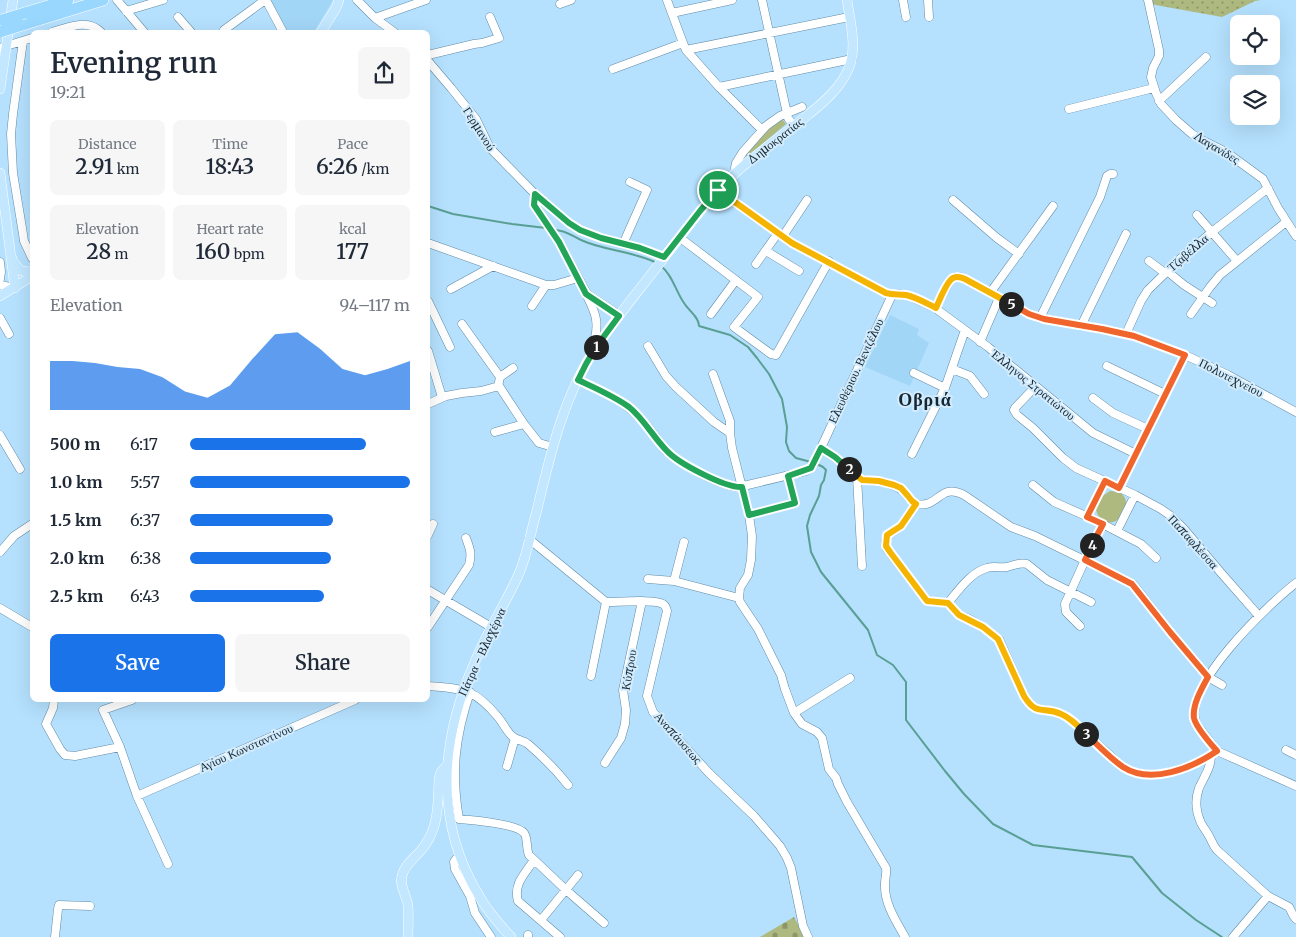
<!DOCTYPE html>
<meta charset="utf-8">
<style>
:root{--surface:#fff;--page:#f6f6f7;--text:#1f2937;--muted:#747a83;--accent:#1a73e8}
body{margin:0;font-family:Merriweather,serif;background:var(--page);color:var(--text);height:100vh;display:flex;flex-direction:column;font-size:19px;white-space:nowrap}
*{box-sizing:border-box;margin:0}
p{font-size:16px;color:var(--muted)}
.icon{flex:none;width:28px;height:28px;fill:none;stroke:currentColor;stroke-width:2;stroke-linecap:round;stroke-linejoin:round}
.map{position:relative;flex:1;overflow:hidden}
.sheet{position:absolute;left:30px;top:30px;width:400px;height:672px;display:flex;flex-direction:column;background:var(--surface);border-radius:8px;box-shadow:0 5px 20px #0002}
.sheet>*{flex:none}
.controls{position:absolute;left:1230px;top:15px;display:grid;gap:10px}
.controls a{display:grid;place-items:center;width:50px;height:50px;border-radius:8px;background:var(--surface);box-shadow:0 5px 20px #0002;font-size:25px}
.pin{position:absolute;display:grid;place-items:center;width:42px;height:42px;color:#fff;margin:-21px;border:2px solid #fff;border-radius:50%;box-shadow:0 1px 5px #0007}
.km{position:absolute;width:25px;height:25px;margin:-12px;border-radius:50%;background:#222;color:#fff;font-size:14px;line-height:25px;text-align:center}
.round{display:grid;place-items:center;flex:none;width:52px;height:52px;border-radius:8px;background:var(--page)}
.summary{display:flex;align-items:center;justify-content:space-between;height:85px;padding:0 20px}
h1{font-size:28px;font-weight:600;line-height:38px}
.stats{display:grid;grid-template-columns:repeat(3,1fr);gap:8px;height:85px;padding:5px 20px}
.stats div{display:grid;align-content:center;border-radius:8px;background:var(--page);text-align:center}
.stats b{font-size:21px;font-weight:600}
.stats small{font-size:14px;font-weight:400}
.stats p{font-size:14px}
.chart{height:140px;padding:10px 20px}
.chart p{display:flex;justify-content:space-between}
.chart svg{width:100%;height:90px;margin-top:5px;fill:var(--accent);opacity:.7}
.primary-button{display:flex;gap:10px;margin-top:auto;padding:10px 20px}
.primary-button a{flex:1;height:58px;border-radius:8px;background:var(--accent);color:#fff;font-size:20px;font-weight:600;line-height:58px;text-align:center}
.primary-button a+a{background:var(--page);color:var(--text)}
ul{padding:0 20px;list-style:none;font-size:16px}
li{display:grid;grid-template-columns:80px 60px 1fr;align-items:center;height:38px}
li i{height:12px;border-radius:6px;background:var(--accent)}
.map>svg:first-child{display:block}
</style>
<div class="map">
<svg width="1296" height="937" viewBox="0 0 1296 937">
<defs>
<pattern id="grass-dots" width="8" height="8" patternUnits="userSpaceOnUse" patternTransform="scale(1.25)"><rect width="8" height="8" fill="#aeb97f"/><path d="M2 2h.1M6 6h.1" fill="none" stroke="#8d9669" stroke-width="1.8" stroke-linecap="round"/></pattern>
<pattern id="cemetery-stones" width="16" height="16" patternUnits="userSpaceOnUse" patternTransform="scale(1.25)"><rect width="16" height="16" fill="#aeb97f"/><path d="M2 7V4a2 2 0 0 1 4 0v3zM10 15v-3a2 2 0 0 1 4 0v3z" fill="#8d9669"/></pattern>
</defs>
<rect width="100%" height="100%" fill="#b5e1fe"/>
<path fill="#a2d6f7" d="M268,0H333L314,32H285Z
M890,315L919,329L917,335L929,343L910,386L865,367Z"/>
<path fill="url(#grass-dots)" d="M1149,0H1261L1255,1L1222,17L1150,4Z"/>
<path fill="url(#cemetery-stones)" d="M794,917L805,937H760Z"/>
<path fill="#aeb97f" d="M782,119L786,124L747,157L745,155C756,141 767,129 782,119Z
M1110,491C1137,491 1124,520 1113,522C1109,523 1105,521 1102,519C1098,516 1097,514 1096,509L1101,497Z"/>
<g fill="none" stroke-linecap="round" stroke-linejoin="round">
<path stroke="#599f93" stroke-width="2" d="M428,206L453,214L512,224L546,228
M555,230C565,230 572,236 581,240C605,251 633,251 657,263
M661,266C672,274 676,292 684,303C689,311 699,317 699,326L730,335L748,347L757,358L769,374L782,399L787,427L786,442L789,451L796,458L811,462
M815,463L823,467L826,470L824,480L821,485L819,496L810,515L807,526L811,552L821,572L868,630L877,655L893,665L906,682V720L945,771L964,794L993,824L1033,845L1132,857L1162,893L1196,920L1222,937"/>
<defs>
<path id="minor" d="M117,0L144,32
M266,0L283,32
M357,0L375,18L394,32
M667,0L683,43L686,50L719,87L762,130
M762,0L788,118L794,126
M903,0L906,17
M928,0L929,17
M1148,0L1159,50V56L1153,68L1151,77L1156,93L1161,104L1176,120L1192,134L1200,139L1226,152L1263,179L1278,208L1296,236
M560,4L571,0
M126,11L163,0
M672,13L732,0
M178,17L191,32
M375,18L426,0
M224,30L265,0
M52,32C68,28 87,18 101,32
M23,41L13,114L11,134L13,173L23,234L24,241L32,258
M0,48L32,38
M686,50L849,17
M428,55L474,44L482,43L499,38L490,17
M428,61L451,88L476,119L490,148L535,194L534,205L559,242L587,294L619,315
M613,69L683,43
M719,87L852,59
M1159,101L1206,57
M1069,109L1154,88
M736,172L735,168L736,163L743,152L766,126L780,116L802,107
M718,190L792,243L886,293L892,295L899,294L909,296L935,308L988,347L1093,433L1136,454
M535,194L569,223L580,230L601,238L640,248L664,257
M953,200L997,238L1019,254
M1197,215L1237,261
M783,236L807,200
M679,237L758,297L734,327L771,354L776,355L829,261
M428,243L546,285H554L578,278
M623,244L647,190L630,182
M766,251L799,271
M1149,261L1165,273
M0,262L1,272L0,279
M756,264L778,233
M1167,271L1184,285L1212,303
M0,285L15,288
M451,289L493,266
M990,293L1053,206
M587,296C595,312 599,321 595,338
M428,301L450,347
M532,306L546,285
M935,308L950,280L955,277H961L1023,311L1040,318L1113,331L1134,336L1185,355L1228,375L1296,412
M711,314L736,280
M1191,314L1210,287L1220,275L1286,222
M0,318L9,334
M1040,318L1100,197L1107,176L1110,174H1113
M462,324L500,377
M1081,326L1126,234
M1126,334L1141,301L1148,290L1181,258L1212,232L1268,188
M980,342L999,298
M648,346L666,376L676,387L714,422L730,433
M428,351L442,397
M1107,366L1165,394
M952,369L970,376L984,394
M914,373L945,388
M713,374L730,421V433L732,448L749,515L752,536L751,560L748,575L740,588L739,598L740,602L758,629L781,675L785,689L794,713L802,724L817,732L822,738L829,769L836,778L838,784L847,802L886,868C887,873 885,878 885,884C884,903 896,921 905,937
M578,380C595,388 614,396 629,408C639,416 648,426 655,436C659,441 662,447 667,452C680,464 721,486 739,487L806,471L811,468L813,465L892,295
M499,382L500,377L513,368
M1035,387L1015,408L1014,410L1017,415L1033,428L1063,458L1076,468L1135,495L1161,509L1171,516L1184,529L1222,574L1259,616
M1093,398L1113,413L1148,429
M428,404L446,396L462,393L481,391L499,386L524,424L539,443L553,447
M495,432L524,424
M0,435L20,469
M821,448L840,461L857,477L862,566
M912,454L945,388L965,330
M857,477C864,482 869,480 876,481C881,481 887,483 892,485C906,489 906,498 916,504
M1033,485L1054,502L1095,520L1141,544L1156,558
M1119,488L1185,355
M916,504L901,526L896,530L887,535L886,541L887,549L927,601L948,603L959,615L969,619L983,627L999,639L1024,696C1034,711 1034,708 1050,711C1057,712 1063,715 1069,718C1080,728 1092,739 1103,749C1110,755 1116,762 1123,767C1152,785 1192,767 1217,751
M916,504C939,509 939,482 964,495L1011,527L1035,536L1133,584L1170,632L1208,677L1222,685
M749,515L795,503L788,476
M1087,517L1105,481
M1117,531L1135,495
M428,535L433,524
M529,539L606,602C618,602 655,599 663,604C666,606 666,607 667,611L647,696L653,712L709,773L754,816L780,846L787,858L791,868L803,926L808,937
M0,552L14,536L32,524
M648,579L674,581L739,598
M674,581L684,542
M1296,583C1270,603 1178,689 1197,725L1217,751L1296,786
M428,590L491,627
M948,603C958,591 971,572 987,568C994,566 1000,568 1007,567C1014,565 1020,562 1027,564L1047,580L1091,602
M0,608L32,627
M1080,626L1066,612L1065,604L1085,560L1103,524
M428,627L469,565C472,553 470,549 466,538
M591,676L606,602
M428,686C463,689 474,688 498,717C503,723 506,730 511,735C515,740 523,740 528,744C542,756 557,771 568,785
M470,692C455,737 451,772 459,819C471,820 517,824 524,833C528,837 526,849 529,855L566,890L604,923
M54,700L53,708L46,724L60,749L65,755L75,756L120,747
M132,700L103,710L120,747L137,796L168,864
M794,713L850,678
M1286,750L1296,755
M1211,755C1211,768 1204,777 1199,788C1195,799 1196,812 1201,823C1203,827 1207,832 1209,836C1212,841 1213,846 1217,850L1268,896L1289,907L1293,915L1296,919
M605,763L621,738L625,724L626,710L623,690L642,601
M507,766L515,738
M137,796L355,700
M460,857L456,859L454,862L455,869L470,896L475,913L491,937
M534,860C525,874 513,884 518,901L560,937
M541,920L578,875
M55,937L58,909L59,905L90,906
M528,937V935
M1233,937L1268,896"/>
<path id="major" d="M321,32L336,8L339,0
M0,89L13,0
M0,173L15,288
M12,258L14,263L21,271L32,272
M0,296L32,276
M408,937C408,927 409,916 408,906C407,896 399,886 402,876C404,864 419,855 425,845C439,826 438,801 439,778L441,772L447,765
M511,937C500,925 489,913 481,899C434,824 440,742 474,664C481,647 489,631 498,615C506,599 516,583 522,566C528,549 531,531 536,514C550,456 563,396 597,346C617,316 641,288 663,259C684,232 704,204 729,179C753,155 783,136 809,114C824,102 840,88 848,70C858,48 850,22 847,0"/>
<path id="highway" d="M25,13L68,0
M22,25L103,0"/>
</defs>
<use href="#minor" stroke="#628ba6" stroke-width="9"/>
<use href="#major" stroke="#fff" stroke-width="10"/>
<use href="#highway" stroke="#fff" stroke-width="12"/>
<use href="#minor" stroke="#fff" stroke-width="8"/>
<use href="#major" stroke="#c2e7ff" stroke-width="9"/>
<use href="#highway" stroke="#99d7ff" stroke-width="11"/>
<defs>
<path id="highway-bridge" d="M2,20L25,13
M0,32L22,25"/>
</defs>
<use href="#highway-bridge" stroke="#fff" stroke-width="12" stroke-linecap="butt"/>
<use href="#highway-bridge" stroke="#99d7ff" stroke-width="11"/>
</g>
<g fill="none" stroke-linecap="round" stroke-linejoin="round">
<defs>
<path id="split-1" d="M596,347L619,316L586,294L559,242L534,205L535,194L569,223L580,230L601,238L640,248L664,257L700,211L718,190"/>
<path id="split-2" d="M596,347L586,364L578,380C595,388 614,396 629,407C644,419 653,437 667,451C678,463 725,488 742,487L749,515L795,503L788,476L811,468L821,448L835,457L849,469"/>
<path id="split-3" d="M849,469L862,480L879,481L894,485L901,488L908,496L912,501L916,504L901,526L887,535L886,546L890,552L927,601L948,603L959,615L983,627L998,639L1024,696C1037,717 1043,706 1061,714C1071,718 1078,726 1086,734"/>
<path id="split-4" d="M1086,734C1098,745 1110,758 1123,767C1151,785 1192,768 1217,751C1211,744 1196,728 1194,718C1192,705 1202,688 1208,677L1170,632L1132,584L1085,560L1092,545"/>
<path id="split-5" d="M1011,304L1029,314L1044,319L1102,329L1134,336L1185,355L1119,488L1105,481L1087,517L1103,524L1092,545"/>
<path id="split-6" d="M718,190L792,243L886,293C893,295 898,294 906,295C916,297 926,303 936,308C939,301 947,281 953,278C957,276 961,277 965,279L1011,304"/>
</defs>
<use href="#split-1" stroke="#fff" stroke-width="10"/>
<use href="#split-2" stroke="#fff" stroke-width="10"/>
<use href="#split-3" stroke="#fff" stroke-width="10"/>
<use href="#split-4" stroke="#fff" stroke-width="10"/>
<use href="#split-5" stroke="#fff" stroke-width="10"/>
<use href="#split-6" stroke="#fff" stroke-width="10"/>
<use href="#split-1" stroke="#22a559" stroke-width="6"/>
<use href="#split-2" stroke="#22a559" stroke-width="6"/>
<use href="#split-3" stroke="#f5b400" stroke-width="6"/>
<use href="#split-4" stroke="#f0652b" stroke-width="6"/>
<use href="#split-5" stroke="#f0652b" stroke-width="6"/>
<use href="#split-6" stroke="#f5b400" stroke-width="6"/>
</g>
<g text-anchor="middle" stroke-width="4" stroke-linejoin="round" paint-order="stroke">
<g font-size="12" fill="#162732" stroke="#d2ecfd">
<text transform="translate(479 129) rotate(58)" y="4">Γερμανού</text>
<text transform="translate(775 141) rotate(-38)" y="4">Δημοκρατίας</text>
<text transform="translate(1217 148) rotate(31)" y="4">Λαγανίδες</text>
<text transform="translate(1188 253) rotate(-41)" y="4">Τζαβέλλα</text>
<text transform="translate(856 371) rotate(-65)" y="4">Ελευθέριου. Βενιζέλου</text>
<text transform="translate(1231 378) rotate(27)" y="4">Πολυτεχνείου</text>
<text transform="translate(1033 385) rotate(39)" y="4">Έλληνος Στρατιώτου</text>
<text transform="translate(1193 542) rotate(48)" y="4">Παπαφλέσσα</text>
<text transform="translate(482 652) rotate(-65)" y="4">Πάτρα - Βλαχέρνα</text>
<text transform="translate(629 670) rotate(-80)" y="4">Κύπρου</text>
<text transform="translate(678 738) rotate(48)" y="4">Αναπάυσεως</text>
<text transform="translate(246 748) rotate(-24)" y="4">Αγίου Κωνσταντίνου</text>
</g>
<g font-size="18" font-weight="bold" letter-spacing="1" fill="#162732" stroke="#d2ecfd">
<text x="925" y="406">Οβριά</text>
</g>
</g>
</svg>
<div class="controls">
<a><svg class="icon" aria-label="locate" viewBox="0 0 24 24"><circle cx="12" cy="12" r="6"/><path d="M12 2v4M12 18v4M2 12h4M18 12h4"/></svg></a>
<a><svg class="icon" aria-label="layers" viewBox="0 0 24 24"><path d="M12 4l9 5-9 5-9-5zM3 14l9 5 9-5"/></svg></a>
</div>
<div class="pin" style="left:718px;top:190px;background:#1e9e55"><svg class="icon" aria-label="arrive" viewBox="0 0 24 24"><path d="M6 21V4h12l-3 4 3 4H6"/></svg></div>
<b class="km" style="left:596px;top:347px">1</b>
<b class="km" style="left:849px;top:469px">2</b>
<b class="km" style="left:1086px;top:734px">3</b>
<b class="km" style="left:1092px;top:545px">4</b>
<b class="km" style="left:1011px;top:304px">5</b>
<section class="sheet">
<div class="summary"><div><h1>Evening run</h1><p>19:21</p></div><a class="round"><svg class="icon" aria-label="share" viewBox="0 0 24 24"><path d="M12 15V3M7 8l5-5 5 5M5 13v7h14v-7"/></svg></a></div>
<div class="stats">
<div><p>Distance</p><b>2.91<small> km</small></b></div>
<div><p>Time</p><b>18:43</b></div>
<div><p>Pace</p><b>6:26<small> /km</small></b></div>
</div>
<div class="stats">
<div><p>Elevation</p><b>28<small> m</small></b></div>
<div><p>Heart rate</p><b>160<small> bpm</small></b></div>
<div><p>kcal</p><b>177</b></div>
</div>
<div class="chart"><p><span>Elevation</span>94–117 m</p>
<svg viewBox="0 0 160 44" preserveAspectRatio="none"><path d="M0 44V20L10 20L20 21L30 23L40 24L50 28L60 35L70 38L80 32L90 19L100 7L110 6L120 14L130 24L140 27L150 24L160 20V44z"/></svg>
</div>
<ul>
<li><b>500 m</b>6:17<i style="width:80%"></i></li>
<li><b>1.0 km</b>5:57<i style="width:100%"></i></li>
<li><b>1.5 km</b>6:37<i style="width:65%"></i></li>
<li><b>2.0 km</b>6:38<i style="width:64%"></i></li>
<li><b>2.5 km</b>6:43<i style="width:61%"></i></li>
</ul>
<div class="primary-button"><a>Save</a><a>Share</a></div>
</section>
</div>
